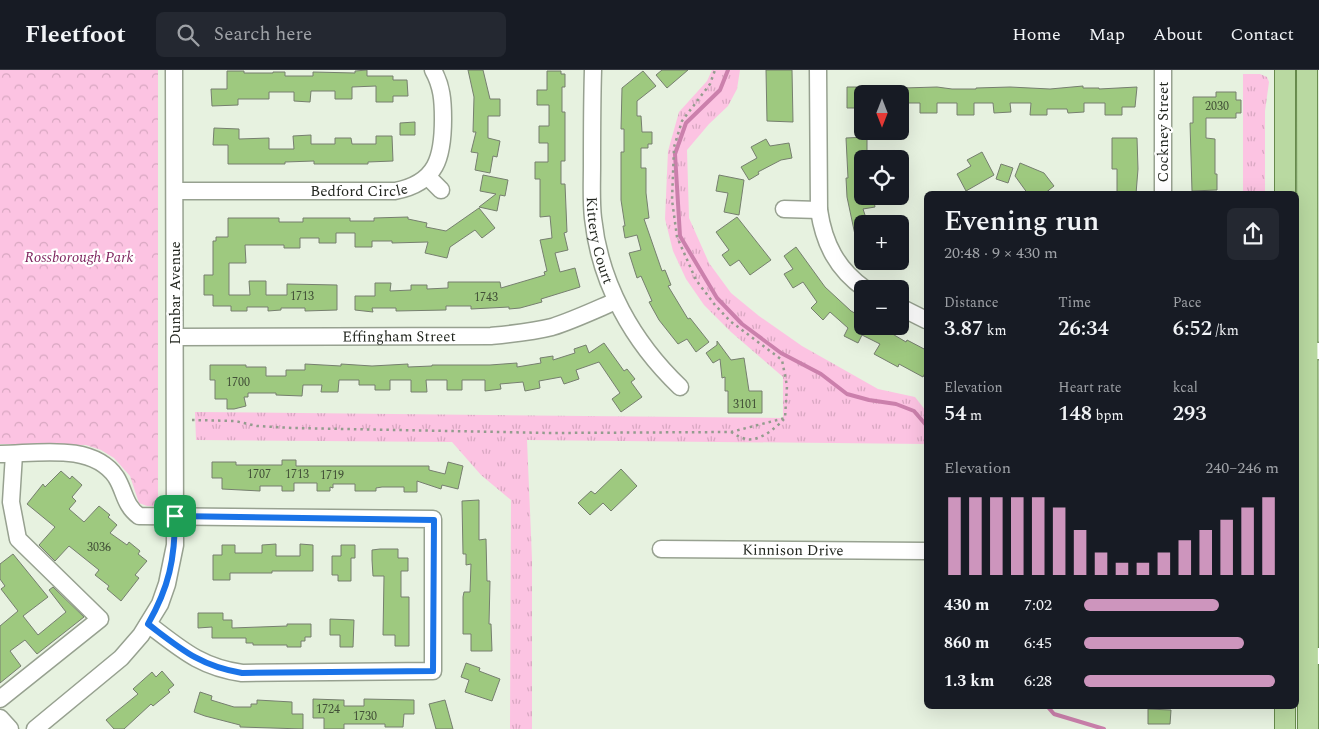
<!DOCTYPE html>
<meta charset="utf-8">
<style>
:root{--surface:#171b24;--page:#242831;--text:#f1f3f6;--muted:#9ea1a6;--line:#363941;--accent:#cd95bd}
body{margin:0;font-family:Spectral,serif;background:var(--page);color:var(--text);height:100vh;display:flex;flex-direction:column;font-size:19px;white-space:nowrap}
*{box-sizing:border-box;margin:0}
p{font-size:16px;color:var(--muted)}
.icon{flex:none;width:28px;height:28px;fill:none;stroke:currentColor;stroke-width:2;stroke-linecap:round;stroke-linejoin:round}
.map{position:relative;flex:1;overflow:hidden}
.side{position:absolute;left:924px;top:121px;width:375px;height:518px;display:flex;flex-direction:column;background:var(--surface);border-radius:8px;box-shadow:0 5px 20px #0002}
.side>*{flex:none}
.needle{width:32px;rotate:180deg}
.fabs{position:absolute;left:854px;top:15px;display:grid;gap:10px}
.fabs a{display:grid;place-items:center;width:55px;height:55px;border-radius:8px;background:var(--surface);box-shadow:0 5px 20px #0002;font-size:25px}
.pin{position:absolute;display:grid;place-items:center;width:42px;height:42px;color:#fff;margin:-21px;border-radius:10px;box-shadow:0 2px 8px #0006}
.round{display:grid;place-items:center;flex:none;width:52px;height:52px;border-radius:8px;background:var(--page)}
.head{display:flex;align-items:center;justify-content:space-between;height:85px;padding:0 20px}
h1{font-size:28px;font-weight:600;line-height:38px}
.figures{display:grid;grid-template-columns:repeat(3,1fr);gap:8px;height:85px;padding:5px 20px}
.figures div{display:grid;align-content:center}
.figures b{font-size:21px;font-weight:600}
.figures small{font-size:14px;font-weight:400}
.figures p{font-size:14px}
.chart{height:140px;padding:10px 20px}
.chart p{display:flex;justify-content:space-between}
.chart svg{width:100%;height:90px;margin-top:5px;stroke:var(--accent);stroke-width:6}
ul{padding:0 20px;list-style:none;font-size:16px}
li{display:grid;grid-template-columns:80px 60px 1fr;align-items:center;height:38px}
li i{height:12px;border-radius:6px;background:var(--accent)}
header{display:flex;align-items:center;gap:30px;box-sizing:border-box;height:70px;padding:0 25px;background:var(--surface);border-bottom:1px solid var(--line)}
header strong{font-size:24px}
nav{display:flex;gap:28px;margin-inline-start:auto;font-size:18px}
.search{width:350px;height:45px;background:var(--page);display:flex;align-items:center;gap:12px;box-sizing:border-box;padding:0 18px;border-radius:8px;color:var(--muted);font-size:19px}
.map>svg:first-child{display:block}
</style>
<header>
<strong>Fleetfoot</strong>
<div class="search"><svg class="icon" aria-label="search" viewBox="0 0 24 24"><circle cx="10" cy="10" r="6"/><path d="M15 15l6 6"/></svg>Search here</div>
<nav><a>Home</a><a>Map</a><a>About</a><a>Contact</a></nav>
</header>
<div class="map">
<svg width="1319" height="659" viewBox="0 0 1319 659">
<defs>
<pattern id="grass-tufts" width="24" height="20" patternUnits="userSpaceOnUse" patternTransform="scale(1.25)"><rect width="24" height="20" fill="#fcc3e2"/><path d="M3 7l-1-3M5 7V3M7 7l1-3M15 17l-1-3M17 17v-4M19 17l1-3" fill="none" stroke="#d8a7c1"/></pattern>
<pattern id="park-crowns" width="20" height="18" patternUnits="userSpaceOnUse" patternTransform="scale(1.25)"><rect width="20" height="18" fill="#fcc3e2"/><path d="M2 6a3 3 0 1 1 6 0M12 15a3 3 0 1 1 6 0" fill="none" stroke="#d8a7c1"/></pattern>
</defs>
<rect width="100%" height="100%" fill="#e7f2e0"/>
<path fill="url(#grass-tufts)" d="M712,0H740L737,19L728,36L709,54L687,80L689,148L709,193L731,223L759,246L802,276L878,319L915,327L926,341V374L527,370L532,489V659H510L511,430L481,405L452,372L196,370L195,342L783,348V307L731,262L704,235L686,209L673,181L665,149L668,81L679,42L707,11Z
M1243,4H1260L1267,7L1269,12L1265,41V124H1243Z"/>
<path fill="url(#park-crowns)" d="M0,0H158V436H147L139,433L130,406L114,388L101,380L86,375L0,374Z"/>
<g fill="none" stroke-linecap="round" stroke-linejoin="round">
<path stroke="#cb80ac" stroke-width="4" d="M728,0L720,20L686,53L675,84L680,166L717,228L742,254L781,283L821,304L847,324L869,330L896,334L914,341L926,355
M1047,636L1054,644L1104,659"/>
</g>
<path fill="#9ec97f" stroke="#767f6f" d="M367,0V6H393V10H407L408,26H393V32H376V16L352,17V29H335V21H311L310,32L294,31V22H269V29H238V35L212,36L211,19H227V1H244V3H273V2H285V6H313V2L355,3V1Z
M468,0H483L490,29H500V46H488V68L500,71L497,87L493,86L490,103L475,100L478,83L471,82L476,62H473L474,27Z
M662,0H688L667,18L656,5Z
M766,0H792L793,52L767,51Z
M547,1H561V4H565V17H562V42H565V91H561V114H565L567,162L564,163L568,180L555,183L560,202L575,198L580,217L541,229L542,232L520,238L509,239V237L471,239V236H446V240L396,241V238H372L373,242L355,240V226H375V213H391L390,221L411,220V215H427V219L448,218V212H500L501,218L545,205L544,202L547,201L540,170L552,168L550,146L540,147V109H535V92H548V73H539V56H549V35H537V20H547Z
M643,1L656,16L637,31V46H641L642,62H652V74H648V78H641V98H646V123L649,148L644,149L662,201L665,200L671,215L668,216L688,249L690,248L709,272L696,282L687,269L678,274L659,250L649,232L652,231L641,206L637,208L629,183L641,180L637,165L625,168L623,156H625L621,130V82H624V59H621L622,18Z
M1083,16V18H1099V19L1137,17L1135,37H1122V45H1105V33H1084V42L1068,43L1067,39H1047V45H1030L1031,33H1010L1011,42L994,43L993,33H974V45H957V33H937V43H920V33H900V18H903L937,17L952,19H976V18L1010,17L1050,19Z
M847,17H862V38H847Z
M1216,22H1236V30H1241V43H1236V48H1206V68L1215,69V104H1217V120L1192,121L1190,53H1193V27H1216Z
M415,52V65H400V53Z
M214,58L239,59V69L269,68V79H294L293,66L311,65V74H335V68H351L352,74H376V66H392L393,91L368,92V94H314V91L285,92V94H228V75H213Z
M867,67V89H862V99H861L862,123V126H873L875,137L863,139L868,154H862V178L858,179L847,127L846,108H848L846,68Z
M1112,68H1137L1138,99L1136,124H1117V99H1112Z
M766,69L770,76L789,73L792,88L781,90L758,102L759,104L749,110L741,97L757,88L751,77Z
M982,82L994,105L966,121L957,104L971,96L967,90Z
M1020,93L1044,103L1054,116L1044,124H1028L1015,106Z
M1001,94L1013,98L1008,113L996,109Z
M483,105L508,110L505,126L500,125L497,141L479,137L496,124L480,121Z
M719,105L744,110L739,145L724,142L728,123L716,121Z
M479,138L495,158L482,168L475,160L450,177L447,188L425,183L428,172L392,173V171H372V177H355V163H336V173H319V168H300V178H284V175H245L246,193H229V225H250L249,211H266V225H287V214L337,215V240L305,241V238H281V240L268,241V237H247V241H231V236H213V225H204V205H213V171H216V167H228V148H279V152H303V148H350V151H374V148L408,147V149L427,153L426,157L446,161Z
M737,147L771,190L750,205L739,190L730,196L722,185L729,180L716,162Z
M796,177L825,217L851,241L862,247V256H879L906,272L907,270L926,280V301L923,307L899,294L898,297L874,284L880,274L862,265L858,273L844,266L848,258L830,242L823,250L811,238L817,232L803,212L793,218L784,204L793,199L784,186Z
M717,271L731,290L744,288L749,321H762V343H728V321H725V307L722,308L720,289L713,293L706,283L717,275Z
M604,273L624,301L627,299L635,309L631,312L642,327L621,342L612,329L620,323L599,292L576,300L579,309L564,314L561,307L539,311L540,318L525,321L523,312L500,314L501,319L485,321V310H462V320H447V310H426L427,322H411V310H390V320H375V315H359V310H339L338,322H321L322,315H303L302,326L276,325V323H248V327H244L246,336L234,339H227V329H215V310H210V295H246V297H266V306H286V300H305V294L341,296V294L372,296L408,294V297L432,296V295H490L517,293V297L541,293L540,288L553,286V290L575,283L574,279L586,275L589,283Z
M282,390H296V396H429V400L445,404L448,392L463,396L458,419L442,415L441,419L417,411V422H404V417H382L376,418V421H355V414H333V418L330,417V421H317V413H294V421H282V416H260V421L222,419V408H212V392H236V395H282Z
M621,399L637,416L611,441L603,433L590,445L578,433L591,421L595,424Z
M61,401L70,409L72,406L82,415L72,427L76,431L69,439L84,452L99,436L110,445L108,447L117,455L110,463L127,475L129,472L140,481L138,484L147,491L135,505L139,508L121,531L107,519L109,516L95,505L99,500L69,476L55,491L39,475L55,457L27,434L43,414L45,417Z
M479,430V470L486,469L487,511H490L489,554H491L492,581H471V564H463V527L464,522H470L471,494L466,495V484H463L462,431Z
M276,474V486H300V474L313,475V501H272V503H230V510H213V485H222V475H235V483H262V475Z
M341,475H355V488H351V511H338V505H332V486H341Z
M380,479H398V488H408V501H401V527H409V576H395V565H383L384,506H373L372,490V480Z
M13,484L48,527L23,546L38,565L66,542L49,520L53,517L84,547L37,584L25,570L10,581L21,596L0,613V556L18,541L1,519L5,516L0,509V494Z
M198,543H223V550H232V558L287,556V554H311V567H305V571H301V577H287V575H253V573H246V568H212V557L198,558Z
M330,549L354,550L353,577H340V565H330Z
M466,593L480,598L479,601L500,609L492,631L465,622L469,610L461,607Z
M162,601L174,615L168,620L170,622L153,636L151,634L124,659H114L106,650L138,624L133,619L152,602L156,607Z
M200,622L212,626L211,630L234,637H251V634H257V630L292,632V644H303V659L240,657V655L205,646L194,642Z
M313,629L342,630H344V636H364V629L414,630V644H404L403,657H385V654H344V659H324V648H313Z
M445,630L453,659H436L429,634Z
M1148,639L1171,640L1170,654H1148Z"/>
<g fill="none" stroke-linecap="round" stroke-linejoin="round">
<defs>
<g id="minor">
<path id="s1" d="M593,0C592,32 592,63 592,95C592,113 591,131 593,148C600,214 633,272 680,317"/>
<path d="M818,0L819,140C824,174 837,199 865,219"/>
<path d="M1163,0V124"/>
<path d="M428,107L441,120"/>
<path id="s2" d="M175,121H395C437,113 443,87 443,49C443,31 442,16 433,0"/>
<path d="M784,139L819,140"/>
<path d="M900,237L926,250"/>
<path id="s3" d="M175,267L491,266C511,264 532,262 552,257C574,250 595,240 616,231"/>
<path d="M1296,281H1319"/>
<path d="M0,384C36,384 92,372 116,407C125,421 124,435 139,446L433,449V601L242,603C200,597 181,579 148,554"/>
<path id="s4" d="M661,479L926,481"/>
<path d="M1296,587L1319,586"/>
<path d="M0,629L100,549L18,469L11,432L14,384"/>
<path d="M0,648L10,659"/>
<path d="M35,659L121,588L141,565L160,534L167,514L175,475L174,0"/>
</g>
<path id="major" d="M1285,0V124
M1307,0L1308,659
M1285,659V636"/>
</defs>
<use href="#minor" stroke="#97a190" stroke-width="19"/>
<use href="#major" stroke="#668a4b" stroke-width="22"/>
<path stroke="#949c8e" stroke-width="2.5" stroke-dasharray="2.5 4" stroke-linecap="butt" d="M192,350L235,351L257,356L293,358L551,363L731,362L785,348L787,316L782,290L730,251L715,235L696,210L677,167L672,130L674,77L682,51L710,14L715,0
M731,362C736,365 741,368 746,369C759,372 776,358 784,349"/>
<use href="#minor" stroke="#fff" stroke-width="16"/>
<use href="#major" stroke="#b9d9a1" stroke-width="20"/>
</g>
<g fill="none" stroke-linecap="round" stroke-linejoin="round">
<defs>
<path id="route" d="M175,446L434,450L433,601L242,603C200,596 181,579 148,554C169,517 175,489 175,446Z"/>
</defs>
<use href="#route" stroke="#fff" stroke-width="10"/>
<use href="#route" stroke="#1a73e8" stroke-width="6"/>
</g>
<g text-anchor="middle" stroke-width="4.5" stroke-linejoin="round" paint-order="stroke">
<g font-size="12" fill="#414f37">
<text x="1217" y="40">2030</text>
<text x="302" y="230">1713</text>
<text x="486" y="231">1743</text>
<text x="238" y="316">1700</text>
<text x="745" y="338">3101</text>
<text x="259" y="408">1707</text>
<text x="297" y="408">1713</text>
<text x="332" y="409">1719</text>
<text x="99" y="481">3036</text>
<text x="328" y="643">1724</text>
<text x="365" y="650">1730</text>
</g>
<g font-size="15" fill="#22261f" stroke="#fff">
<text transform="translate(1163 62) rotate(-90)" y="5">Cockney Street</text>
<text dy="5" stroke="none"><textPath href="#s2" startOffset="184">Bedford Circle</textPath></text>
<text dy="5" stroke="none"><textPath href="#s1" startOffset="171">Kittery Court</textPath></text>
<text transform="translate(175 223) rotate(-90)" y="5">Dunbar Avenue</text>
<text dy="5" stroke="none"><textPath href="#s3" startOffset="224">Effingham Street</textPath></text>
<text dy="5" stroke="none"><textPath href="#s4" startOffset="132">Kinnison Drive</textPath></text>
</g>
<g font-size="15" font-style="italic" fill="#7f255f" stroke="#fff">
<text x="79" y="192">Rossborough Park</text>
</g>
</g>
</svg>
<div class="fabs">
<a><svg class="needle" viewBox="-14 -14 28 28"><path d="M0-13l5 13h-10z" fill="#e53935"/><path d="M0 13l5-13h-10z" fill="#9ea1a6"/></svg></a>
<a><svg class="icon" aria-label="locate" viewBox="0 0 24 24"><circle cx="12" cy="12" r="6"/><path d="M12 2v4M12 18v4M2 12h4M18 12h4"/></svg></a>
<a>+</a>
<a>−</a>
</div>
<div class="pin" style="left:175px;top:446px;background:#1e9e55"><svg class="icon" aria-label="arrive" viewBox="0 0 24 24"><path d="M6 21V4h12l-3 4 3 4H6"/></svg></div>
<section class="side">
<div class="head"><div><h1>Evening run</h1><p>20:48 · 9 × 430 m</p></div><a class="round"><svg class="icon" aria-label="share" viewBox="0 0 24 24"><path d="M12 15V3M7 8l5-5 5 5M5 13v7h14v-7"/></svg></a></div>
<div class="figures">
<div><p>Distance</p><b>3.87<small> km</small></b></div>
<div><p>Time</p><b>26:34</b></div>
<div><p>Pace</p><b>6:52<small> /km</small></b></div>
</div>
<div class="figures">
<div><p>Elevation</p><b>54<small> m</small></b></div>
<div><p>Heart rate</p><b>148<small> bpm</small></b></div>
<div><p>kcal</p><b>293</b></div>
</div>
<div class="chart"><p><span>Elevation</span>240–246 m</p>
<svg viewBox="0 0 160 44" preserveAspectRatio="none"><path d="M5 44V6M15 44V6M25 44V6M35 44V6M45 44V6M55 44V11M65 44V22M75 44V33M85 44V38M95 44V38M105 44V33M115 44V27M125 44V22M135 44V17M145 44V11M155 44V6"/></svg>
</div>
<ul>
<li><b>430 m</b>7:02<i style="width:69%"></i></li>
<li><b>860 m</b>6:45<i style="width:82%"></i></li>
<li><b>1.3 km</b>6:28<i style="width:98%"></i></li>
</ul>
</section>
</div>
